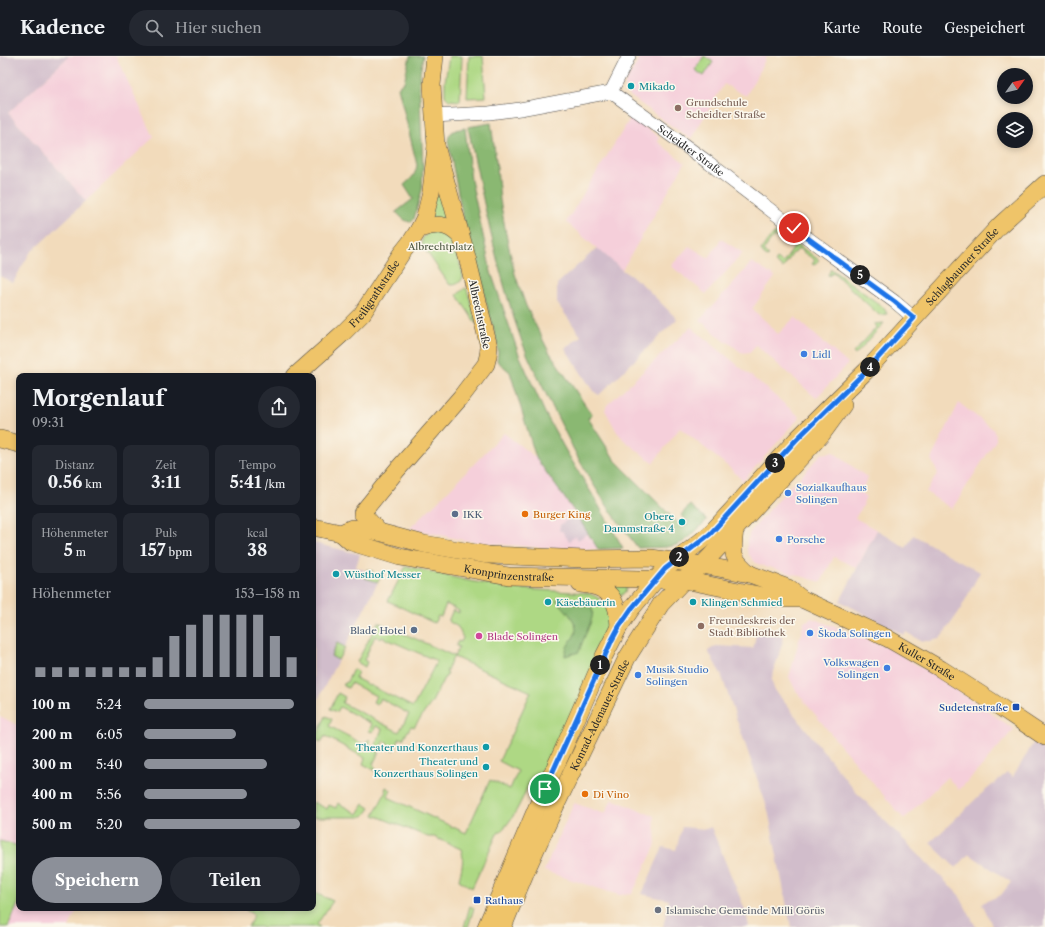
<!DOCTYPE html>
<html lang="de">
<meta charset="utf-8">
<style>
:root{--surface:#171b24;--page:#242831;--text:#f1f3f6;--muted:#9ea1a6;--line:#363941;--accent:#8c9099}
body{margin:0;font-family:"Libre Caslon Text",serif;background:var(--page);color:var(--text);height:100vh;display:flex;flex-direction:column;font-size:15px;white-space:nowrap}
*{box-sizing:border-box;margin:0}
p{font-size:13px;color:var(--muted)}
.icon{flex:none;width:22px;height:22px;fill:none;stroke:currentColor;stroke-width:2;stroke-linecap:round;stroke-linejoin:round}
.map{position:relative;flex:1;overflow:hidden}
.sheet{position:absolute;left:16px;top:317px;width:300px;height:538px;display:flex;flex-direction:column;background:var(--surface);border-radius:8px;box-shadow:0 2px 6px #0003}
.sheet>*{flex:none}
.needle{width:26px;rotate:56deg}
.buttons{position:absolute;left:997px;top:12px;display:grid;gap:8px}
.buttons a{display:grid;place-items:center;width:36px;height:36px;border-radius:50%;background:var(--surface);box-shadow:0 2px 6px #0003;font-size:20px}
.pin{position:absolute;display:grid;place-items:center;width:34px;height:34px;color:#fff;margin:-17px;border:2px solid #fff;border-radius:50%;box-shadow:0 1px 4px #0007}
.km{position:absolute;width:20px;height:20px;margin:-10px;border-radius:50%;background:#222;color:#fff;font-size:11px;line-height:20px;text-align:center}
.round{display:grid;place-items:center;flex:none;width:42px;height:42px;border-radius:21px;background:var(--page)}
.headline{display:flex;align-items:center;justify-content:space-between;height:68px;padding:0 16px}
h1{font-size:22px;font-weight:700;line-height:30px}
.figures{display:grid;grid-template-columns:repeat(3,1fr);gap:6px;height:68px;padding:4px 16px}
.figures div{display:grid;align-content:center;border-radius:8px;background:var(--page);text-align:center}
.figures b{font-size:17px;font-weight:700}
.figures small{font-size:11px;font-weight:400}
.figures p{font-size:11px}
.chart{height:112px;padding:8px 16px}
.chart p{display:flex;justify-content:space-between}
.chart svg{width:100%;height:72px;margin-top:4px;stroke:var(--accent);stroke-width:6}
.cta{display:flex;gap:8px;margin-top:auto;padding:8px 16px}
.cta a{flex:1;height:46px;border-radius:24px;background:var(--accent);color:#fff;font-size:16px;font-weight:700;line-height:46px;text-align:center}
.cta a+a{background:var(--page);color:var(--text)}
ul{padding:0 16px;list-style:none;font-size:13px}
li{display:grid;grid-template-columns:64px 48px 1fr;align-items:center;height:30px}
li i{height:10px;border-radius:5px;background:var(--accent)}
header{display:flex;align-items:center;gap:24px;box-sizing:border-box;height:56px;padding:0 20px;background:var(--surface);border-bottom:1px solid var(--line)}
header strong{font-size:19px}
nav{display:flex;gap:22px;margin-inline-start:auto;font-size:14px}
.search{width:280px;height:36px;background:var(--page);display:flex;align-items:center;gap:10px;box-sizing:border-box;padding:0 14px;border-radius:22px;color:var(--muted);font-size:15px}
.map>svg:first-child{display:block}
</style>
<header>
<strong>Kadence</strong>
<div class="search"><svg class="icon" aria-label="search" viewBox="0 0 24 24"><circle cx="10" cy="10" r="6"/><path d="M15 15l6 6"/></svg>Hier suchen</div>
<nav><a>Karte</a><a>Route</a><a>Gespeichert</a></nav>
</header>
<div class="map">
<svg width="1045" height="871" viewBox="0 0 1045 871">
<rect width="100%" height="100%" fill="#fbf7ec"/>
<filter id="ink" filterUnits="userSpaceOnUse"><feTurbulence type="fractalNoise" baseFrequency=".025" numOctaves="2"/><feDisplacementMap in="SourceGraphic" scale="8" xChannelSelector="R" yChannelSelector="G"/><feConvolveMatrix kernelMatrix="1 2 1 2 8 2 1 2 1" color-interpolation-filters="sRGB"/></filter>
<filter id="wash" filterUnits="userSpaceOnUse"><feTurbulence type="fractalNoise" baseFrequency=".012" numOctaves="4" result="noise"/><feDisplacementMap in="SourceGraphic" scale="16" xChannelSelector="R" yChannelSelector="G"/><feGaussianBlur stdDeviation="0.9" result="paint"/><feColorMatrix in="noise" values="0 0 0 0 0 0 0 0 0 0 0 0 0 0 0 0 0 1.4 0 .05"/><feComposite in="paint" operator="in"/></filter>
<g filter="url(#wash)">
<rect width="100%" height="100%" fill="#f2dbbb"/>
<path fill="#f5cfda" d="M69,0H116L154,81L86,145L8,57Z
M641,0H767L746,40L724,28L691,83L666,66L626,37L625,28L626,25Z
M631,61L659,81L658,86L685,107L622,214L566,166Z
M721,183L743,197L706,238L671,210L689,190L709,202Z
M752,206L775,221L752,253L771,270V271L778,278L795,261L848,308L816,342L756,289L750,296L742,297L728,286L727,287L700,264Z
M691,271L762,329L800,361L743,425L731,413L680,372L653,407L624,384L617,376L605,354L607,349Z
M959,347L993,373L996,381V384L952,453L926,436L938,417L931,403Z
M504,377L536,402L576,458L598,493H560L483,487L458,483L410,472L441,442Z
M833,396L868,422L860,437L866,441L863,447L864,448L855,462L877,474L857,512L834,501L821,526L769,511L768,512L756,507L749,499L747,494V484L750,476L793,427L794,428L821,398Z
M812,562L886,591L936,620L1014,673L982,710L959,734L947,721L904,763L840,689L796,635L789,621L804,566Z
M0,660L19,670V790L0,785Z
M612,743L643,756L654,760L656,789L632,838L619,839L544,815L574,747L605,758Z
M19,846V852H33L37,854L38,852H68L76,856L69,871H8Z"/>
<path fill="#d1bdcb" d="M0,0H69L8,57L86,145L30,197L21,212L13,227L0,220Z
M597,192L622,214L641,227L677,263L599,339L593,335L565,292L581,280L557,247V228Z
M576,458L588,477L578,484L576,480L569,485L562,475H559L560,469Z
M877,474L906,492L913,479L980,516L959,556L942,580L939,583L930,585H924L919,584L906,576L904,579L840,545Z
M313,487L360,498L356,511L367,515L365,522L378,526L313,653Z
M758,571L765,572L767,577L784,581L772,621V626L774,633L855,735L959,839L976,871H791L768,754L721,618L708,595L716,590L753,592Z
M1034,686L1045,694V871H993L982,847L1001,839L1011,826L969,798L956,812L930,787L980,739L1007,717L1013,721Z
M682,771L706,773L711,771L746,856L749,871H663L669,844L642,838L663,791L676,794Z"/>
<path fill="#aed884" stroke="#6c8258" d="M449,0H462L460,45L449,44L445,40V26Z
M469,0H483L486,41L467,42Z
M704,0L713,6L704,20L695,14Z
M436,125L450,166H430Z
M433,174L453,183L463,219C463,226 455,231 449,228L422,189V183L428,176Z
M778,177L783,178L819,204L814,209L812,208L815,204L803,196V195L799,192L795,197H793L783,212L775,206L777,203L783,207L795,190L783,182L781,184L774,180L763,195L769,200L767,201L763,198L761,194C766,187 769,179 778,177Z
M831,213L883,251L885,254L887,258L879,259L833,216L829,220L828,219Z
M465,232L467,233L477,269L457,239Z
M884,267L855,299L853,297L877,271L874,268Z
M406,510L465,524L507,532L587,537C596,540 605,545 609,554C611,559 610,565 611,570L541,730L530,725C523,742 512,768 497,778L472,832L459,824C461,815 465,802 461,793L434,781H428L374,759L386,735L385,734L386,731L391,734L388,741L466,777L490,724L510,733L518,715L499,705L531,636L454,601L459,591L456,590L458,585L461,586L463,582L458,571L448,565L453,554L459,557V555L458,554L446,548L441,561L438,560L434,567L388,545Z
M367,513L373,515L372,519L380,522L378,526L365,522Z
M609,528L627,529L625,536L619,541Z
M378,566L454,600L446,616L448,617L445,622H444L432,646L414,671L411,670L403,683L400,682L394,694L392,693L385,684L373,708L376,713V715L363,708L365,702L325,680L321,686L315,683L326,660L332,663L329,670L365,689L369,683L371,685L368,690L374,693L382,673L376,670L373,676L369,675L372,668L340,651L337,656L330,653L338,637L345,641L342,647L399,676L409,658L380,642L377,648L373,646L376,640L351,627L348,632L342,629L347,626L353,613L358,616L355,622L413,651L437,605L382,581L381,583L375,580L364,604L367,606L365,611L357,606Z
M337,587L345,591L338,604L331,600Z
M313,746L327,753L329,749L336,752L338,747L358,758L364,748L370,752L365,759L360,761H313Z
M0,785L19,790V846L8,871H0Z
M313,836L333,845L317,868L320,871H248L254,859L246,854L247,852H313Z
M470,850L474,852L468,871H464Z"/>
<path fill="#8ab872" stroke="#5a724e" d="M410,0H423L419,24L423,109L422,134L414,163L411,166C405,166 400,160 396,156L413,143L404,129C412,122 415,120 417,109L398,31L404,26Z
M491,67L497,112L500,144L507,183L515,218L526,250L548,294L592,359L588,362L615,404L683,472L689,466L681,459L690,449L707,464C699,471 691,482 681,487C670,493 651,491 638,492C613,460 590,426 572,390C564,375 557,359 549,344C540,325 530,306 522,286C497,216 483,143 468,71Z
M465,72L471,124L491,216L518,296L545,357L566,395L595,443L623,492L598,493L576,458L536,402L510,316L497,305L498,296L497,287L462,157L448,85C449,74 456,74 465,72Z
M556,544C564,544 573,543 581,545C599,549 592,563 587,575C584,582 581,589 579,596L565,600C565,590 572,585 575,578C580,567 563,551 556,544Z"/>
</g>
<g filter="url(#ink)">
<g fill="none" stroke-linecap="round" stroke-linejoin="round">
<defs>
<g id="minor">
<path d="M611,36L629,0"/>
<path id="s1" d="M433,60L489,57L520,53L611,36L709,107L794,172L895,246L914,262"/>
</g>
<g id="major">
<path d="M419,173C436,168 446,166 460,180"/>
<path id="s2" d="M295,320L342,278L362,258L401,198L412,184L419,173L425,161L431,136L436,90L432,29L435,0"/>
<path d="M0,383L19,388"/>
<path id="s3" d="M313,471L341,477L352,472L379,476L424,488L488,499L585,503L651,502L702,509L750,518L788,532L802,543L887,582L941,613L991,645L1045,681"/>
<path d="M735,473C732,498 731,502 750,518"/>
<path d="M379,476L362,457L397,414L461,341L486,308L488,300L489,291L467,201L436,90"/>
<path id="s4" d="M341,477L351,486L400,501L509,520L684,524L768,541L786,543H802"/>
<path d="M580,528C610,530 618,543 619,571"/>
<path id="s5" d="M486,871L543,737L563,694L604,600L619,571L632,552L665,513L710,478L796,384L866,315L999,170L1045,128"/>
<path id="s6" d="M503,871L526,815L556,749L627,602L661,548L684,524L702,509L718,492L822,378L843,349"/>
</g>
</defs>
<use href="#minor" stroke="#494541" stroke-width="14"/>
<use href="#major" stroke="#494541" stroke-width="18"/>
<use href="#minor" stroke="#fff" stroke-width="13"/>
<use href="#major" stroke="#efc469" stroke-width="17"/>
</g>
</g>
<g fill="none" stroke-linecap="round" stroke-linejoin="round" filter="url(#ink)">
<defs>
<path id="route" d="M545,733L612,584L619,571L632,552L665,513L710,478L796,384L866,315L914,262L895,246L794,172"/>
</defs>
<use href="#route" stroke="#fff" stroke-width="8"/>
<use href="#route" stroke="#1a73e8" stroke-width="5"/>
</g>
<g fill="#0f9aa8" stroke="#fbf7ec" stroke-width="1.5">
<circle cx="631" cy="30" r="4"/>
<circle cx="682" cy="466" r="4"/>
<circle cx="336" cy="518" r="4"/>
<circle cx="548" cy="546" r="4"/>
<circle cx="693" cy="546" r="4"/>
<circle cx="486" cy="691" r="4"/>
<circle cx="486" cy="711" r="4"/>
</g>
<g fill="#8d6e63" stroke="#fbf7ec" stroke-width="1.5">
<circle cx="678" cy="52" r="4"/>
<circle cx="701" cy="570" r="4"/>
</g>
<g fill="#3f7fe0" stroke="#fbf7ec" stroke-width="1.5">
<circle cx="804" cy="298" r="4"/>
<circle cx="788" cy="437" r="4"/>
<circle cx="779" cy="483" r="4"/>
<circle cx="810" cy="577" r="4"/>
<circle cx="887" cy="612" r="4"/>
<circle cx="638" cy="619" r="4"/>
</g>
<g fill="#5c6f8a" stroke="#fbf7ec" stroke-width="1.5">
<circle cx="455" cy="458" r="4"/>
<circle cx="414" cy="574" r="4"/>
</g>
<g fill="#e8710a" stroke="#fbf7ec" stroke-width="1.5">
<circle cx="525" cy="458" r="4"/>
<circle cx="585" cy="738" r="4"/>
</g>
<circle fill="#d1479c" stroke="#fbf7ec" stroke-width="1.5" cx="479" cy="580" r="4"/>
<g fill="#1a4fb4" stroke="#fbf7ec" stroke-width="1.5">
<rect x="1012" y="647" width="8" height="8" rx="2"/>
<rect x="473" y="840" width="8" height="8" rx="2"/>
</g>
<circle fill="#6b7280" stroke="#fbf7ec" stroke-width="1.5" cx="658" cy="854" r="4"/>
<g text-anchor="middle" stroke-width="3" stroke-linejoin="round" paint-order="stroke">
<g font-size="10" fill="#0d838f" stroke="#fbf7ec" text-anchor="start">
<text x="639" y="34">Mikado</text>
<text x="674" y="464" text-anchor="end">Obere<tspan x="674" dy="12">Dammstraße 4</tspan></text>
<text x="344" y="522">Wüsthof Messer</text>
<text x="556" y="550">Käsebäuerin</text>
<text x="701" y="550">Klingen Schmied</text>
<text x="478" y="695" text-anchor="end">Theater und Konzerthaus</text>
<text x="478" y="709" text-anchor="end">Theater und<tspan x="478" dy="12">Konzerthaus Solingen</tspan></text>
</g>
<g font-size="10" fill="#785e54" stroke="#fbf7ec" text-anchor="start">
<text x="686" y="50">Grundschule<tspan x="686" dy="12">Scheidter Straße</tspan></text>
<text x="709" y="568">Freundeskreis der<tspan x="709" dy="12">Stadt Bibliothek</tspan></text>
</g>
<g font-size="10" fill="#2b2b2b" stroke="#fbf7ec">
<text dy="4" stroke="none"><textPath href="#s1" startOffset="279">Scheidter Straße</textPath></text>
<text dy="4" stroke="none"><textPath href="#s5" startOffset="827">Schlagbaumer Straße</textPath></text>
<text dy="4" stroke="none"><textPath href="#s2" startOffset="115">Freiligrathstraße</textPath></text>
<text transform="translate(480 258) rotate(78)" y="4">Albrechtstraße</text>
<text dy="4" stroke="none"><textPath href="#s4" startOffset="175">Kronprinzenstraße</textPath></text>
<text dy="4" stroke="none"><textPath href="#s3" startOffset="641">Kuller Straße</textPath></text>
<text dy="4" stroke="none"><textPath href="#s6" startOffset="233">Konrad-Adenauer-Straße</textPath></text>
</g>
<g font-size="10" fill="#4c5641" stroke="#fbf7ec">
<text x="440" y="194">Albrechtplatz</text>
</g>
<g font-size="10" fill="#366cbe" stroke="#fbf7ec" text-anchor="start">
<text x="812" y="302">Lidl</text>
<text x="796" y="435">Sozialkaufhaus<tspan x="796" dy="12">Solingen</tspan></text>
<text x="787" y="487">Porsche</text>
<text x="818" y="581">Škoda Solingen</text>
<text x="879" y="610" text-anchor="end">Volkswagen<tspan x="879" dy="12">Solingen</tspan></text>
<text x="646" y="617">Musik Studio<tspan x="646" dy="12">Solingen</tspan></text>
</g>
<g font-size="10" fill="#4e5e75" stroke="#fbf7ec" text-anchor="start">
<text x="463" y="462">IKK</text>
<text x="406" y="578" text-anchor="end">Blade Hotel</text>
</g>
<g font-size="10" fill="#c56008" stroke="#fbf7ec" text-anchor="start">
<text x="533" y="462">Burger King</text>
<text x="593" y="742">Di Vino</text>
</g>
<g font-size="10" fill="#b23c85" stroke="#fbf7ec" text-anchor="start">
<text x="487" y="584">Blade Solingen</text>
</g>
<g font-size="10" fill="#164399" stroke="#fbf7ec" text-anchor="end">
<text x="1008" y="655">Sudetenstraße</text>
<text x="485" y="848" text-anchor="start">Rathaus</text>
</g>
<g font-size="10" fill="#5b616d" stroke="#fbf7ec" text-anchor="start">
<text x="666" y="858">Islamische Gemeinde Milli Görüs</text>
</g>
</g>
</svg>
<div class="buttons">
<a><svg class="needle" viewBox="-14 -14 28 28"><path d="M0-13l5 13h-10z" fill="#e53935"/><path d="M0 13l5-13h-10z" fill="#9ea1a6"/></svg></a>
<a><svg class="icon" aria-label="layers" viewBox="0 0 24 24"><path d="M12 4l9 5-9 5-9-5zM3 14l9 5 9-5"/></svg></a>
</div>
<div class="pin" style="left:545px;top:733px;background:#1e9e55"><svg class="icon" aria-label="arrive" viewBox="0 0 24 24"><path d="M6 21V4h12l-3 4 3 4H6"/></svg></div>
<div class="pin" style="left:794px;top:172px;background:#d93025"><svg class="icon" aria-label="check" viewBox="0 0 24 24"><path d="M5 12l5 5 9-10"/></svg></div>
<b class="km" style="left:600px;top:609px">1</b>
<b class="km" style="left:679px;top:501px">2</b>
<b class="km" style="left:775px;top:407px">3</b>
<b class="km" style="left:870px;top:311px">4</b>
<b class="km" style="left:860px;top:219px">5</b>
<section class="sheet">
<div class="headline"><div><h1>Morgenlauf</h1><p>09:31</p></div><a class="round"><svg class="icon" aria-label="share" viewBox="0 0 24 24"><path d="M12 15V3M7 8l5-5 5 5M5 13v7h14v-7"/></svg></a></div>
<div class="figures">
<div><p>Distanz</p><b>0.56<small> km</small></b></div>
<div><p>Zeit</p><b>3:11</b></div>
<div><p>Tempo</p><b>5:41<small> /km</small></b></div>
</div>
<div class="figures">
<div><p>Höhenmeter</p><b>5<small> m</small></b></div>
<div><p>Puls</p><b>157<small> bpm</small></b></div>
<div><p>kcal</p><b>38</b></div>
</div>
<div class="chart"><p><span>Höhenmeter</span>153–158 m</p>
<svg viewBox="0 0 160 44" preserveAspectRatio="none"><path d="M5 44V38M15 44V38M25 44V38M35 44V38M45 44V38M55 44V38M65 44V38M75 44V32M85 44V19M95 44V12M105 44V6M115 44V6M125 44V6M135 44V6M145 44V19M155 44V32"/></svg>
</div>
<ul>
<li><b>100 m</b>5:24<i style="width:96%"></i></li>
<li><b>200 m</b>6:05<i style="width:59%"></i></li>
<li><b>300 m</b>5:40<i style="width:79%"></i></li>
<li><b>400 m</b>5:56<i style="width:66%"></i></li>
<li><b>500 m</b>5:20<i style="width:100%"></i></li>
</ul>
<div class="cta"><a>Speichern</a><a>Teilen</a></div>
</section>
</div>
